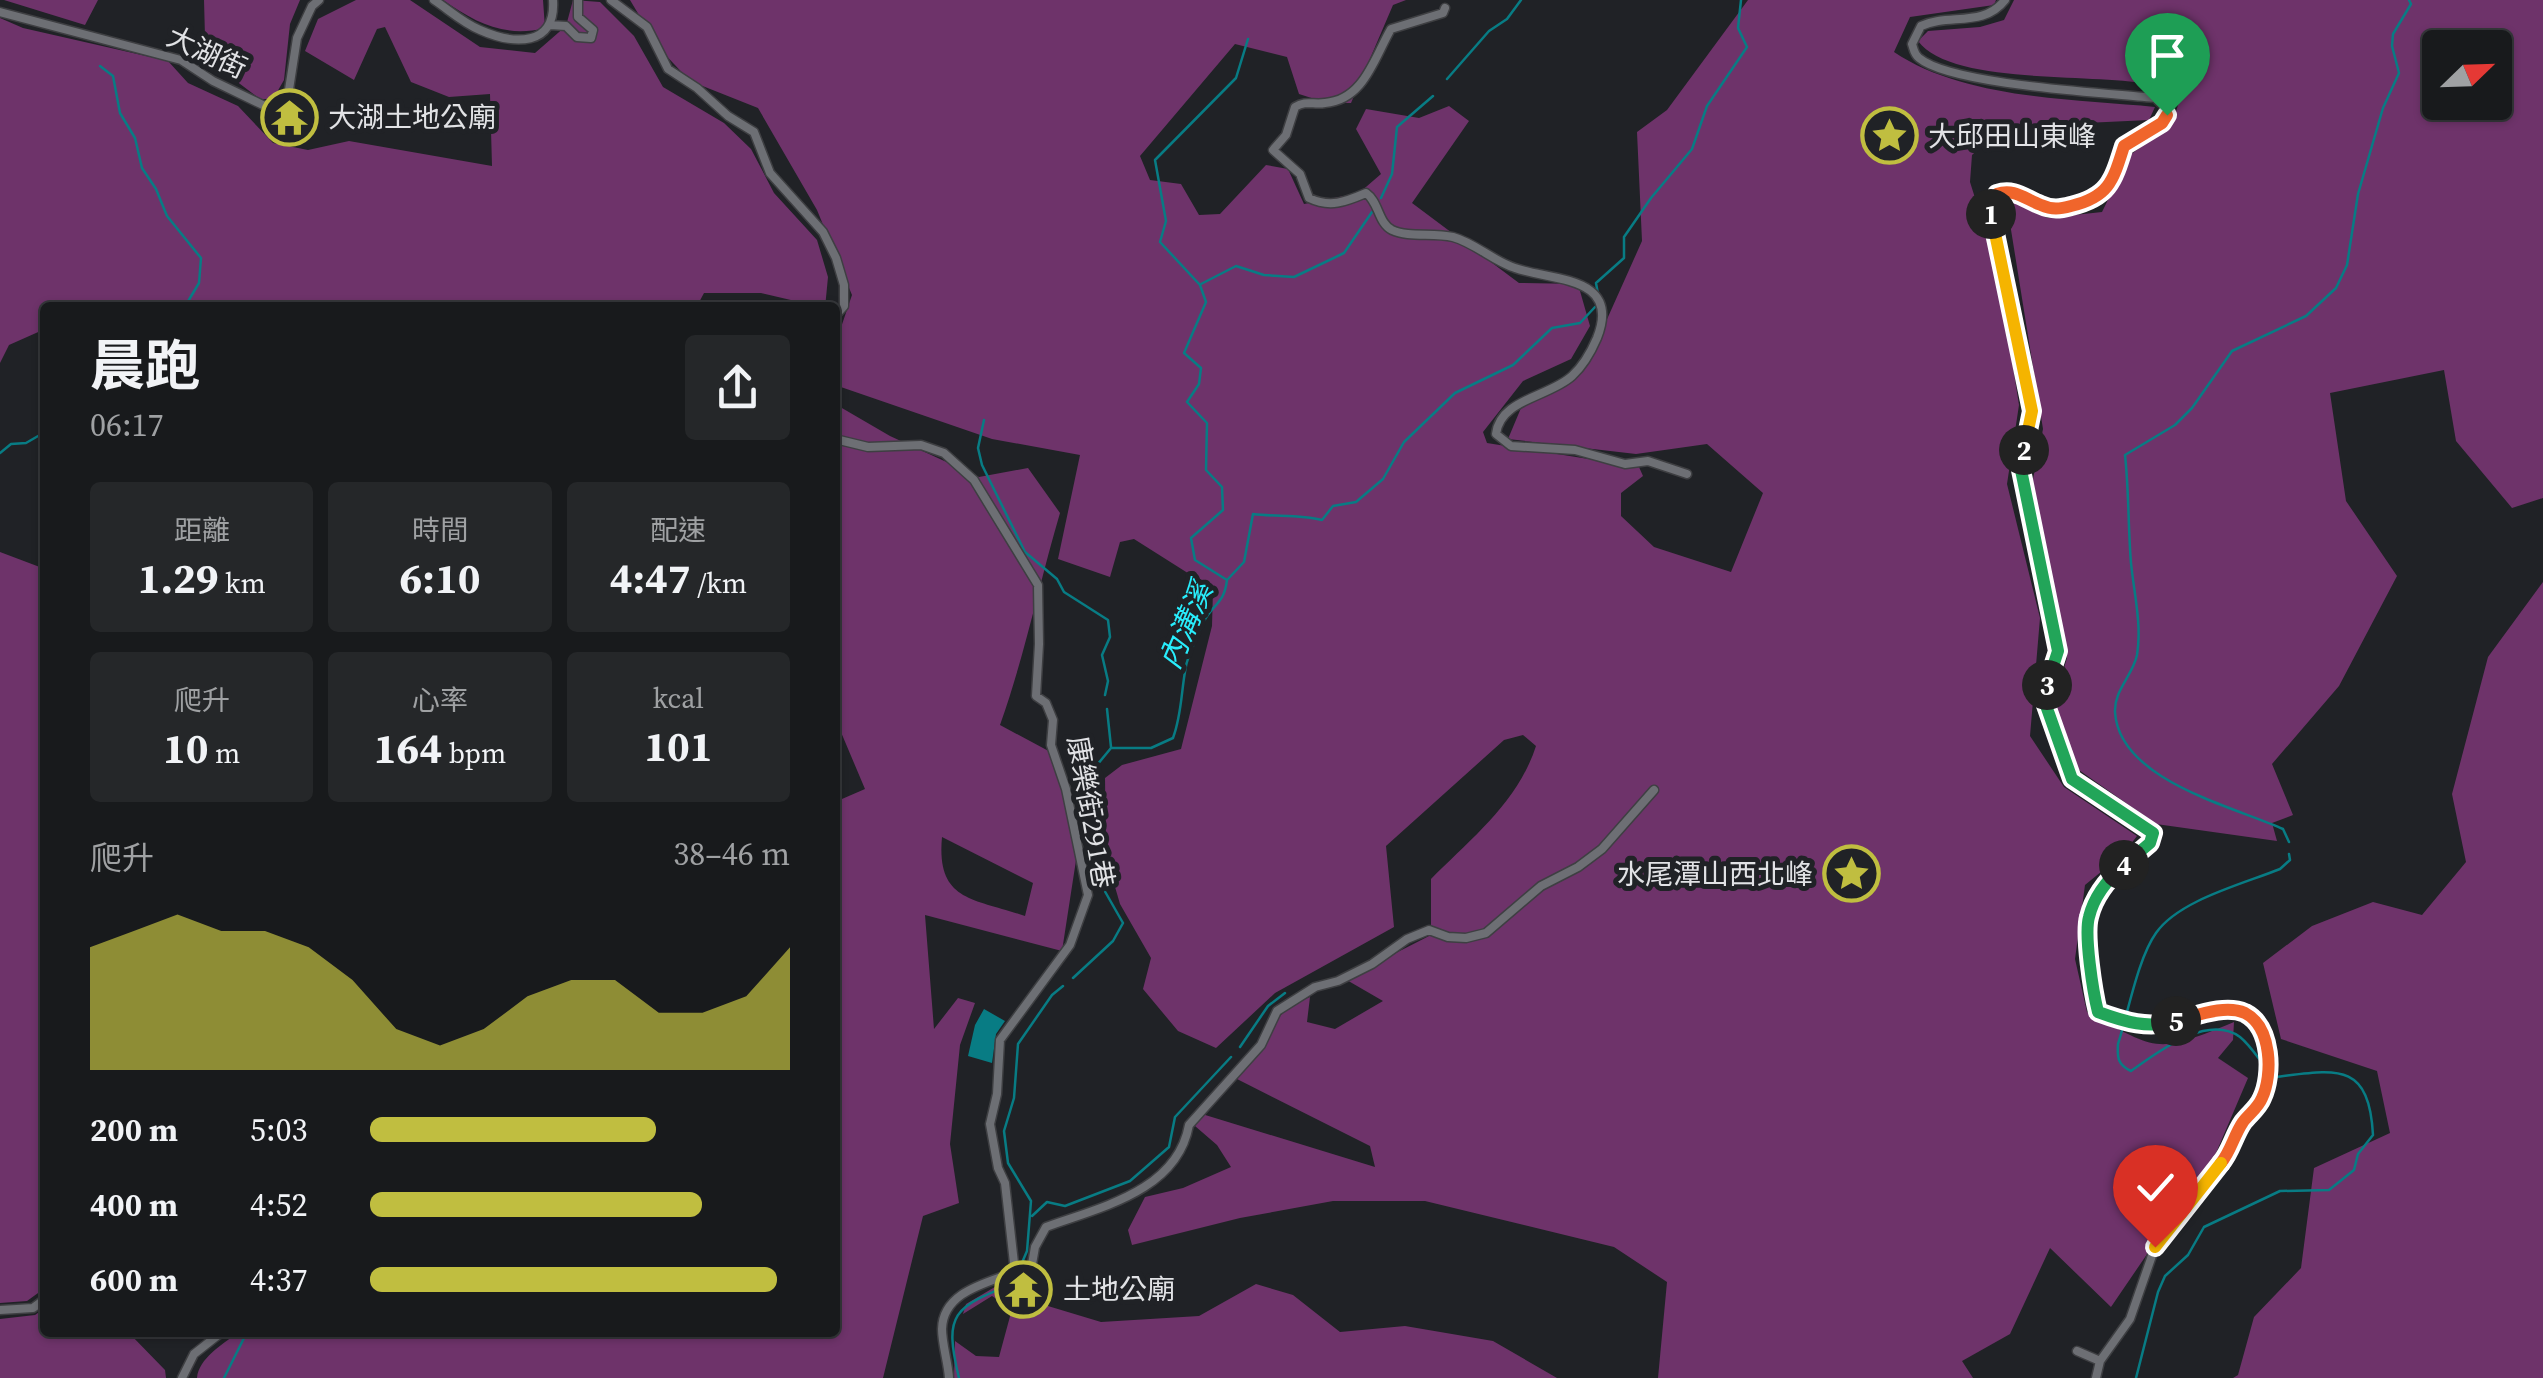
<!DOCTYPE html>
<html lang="zh-TW">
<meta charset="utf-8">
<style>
:root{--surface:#181a1c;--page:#252729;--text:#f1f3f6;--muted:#9fa1a3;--line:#36383b;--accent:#c0be40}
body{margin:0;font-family:"Source Serif 4","Noto Sans TC",serif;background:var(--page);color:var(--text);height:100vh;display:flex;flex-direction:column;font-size:38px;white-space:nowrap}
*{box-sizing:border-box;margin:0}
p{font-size:32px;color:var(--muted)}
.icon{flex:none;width:55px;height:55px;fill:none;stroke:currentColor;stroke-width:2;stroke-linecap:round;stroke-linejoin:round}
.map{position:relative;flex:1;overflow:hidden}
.drawer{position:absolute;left:40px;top:302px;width:800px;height:1035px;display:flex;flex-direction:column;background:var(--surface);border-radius:10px;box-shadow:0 2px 8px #0004,0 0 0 2px var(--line)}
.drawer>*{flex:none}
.needle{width:65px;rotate:67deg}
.controls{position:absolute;left:2422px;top:30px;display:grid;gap:20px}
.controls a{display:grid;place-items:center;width:90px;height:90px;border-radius:10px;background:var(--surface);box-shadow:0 2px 8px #0004,0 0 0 2px var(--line);font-size:50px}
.pin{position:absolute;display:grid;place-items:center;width:85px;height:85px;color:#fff;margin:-102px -42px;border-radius:50% 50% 50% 0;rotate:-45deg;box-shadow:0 0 10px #0007}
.pin .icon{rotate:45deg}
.km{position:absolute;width:50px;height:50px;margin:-25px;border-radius:50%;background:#222;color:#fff;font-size:28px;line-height:50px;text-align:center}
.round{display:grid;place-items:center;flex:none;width:105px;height:105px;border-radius:10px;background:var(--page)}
.head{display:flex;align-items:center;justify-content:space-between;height:170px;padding:0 50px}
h1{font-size:55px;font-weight:700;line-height:75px}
.figures{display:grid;grid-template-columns:repeat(3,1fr);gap:15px;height:170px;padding:10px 50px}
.figures div{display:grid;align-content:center;border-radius:10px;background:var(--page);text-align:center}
.figures b{font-size:42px;font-weight:700}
.figures small{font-size:28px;font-weight:400}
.figures p{font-size:28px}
.chart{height:280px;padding:20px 50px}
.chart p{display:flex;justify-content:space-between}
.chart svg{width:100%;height:180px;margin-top:10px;fill:var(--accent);opacity:.7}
ul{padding:0 50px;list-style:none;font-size:32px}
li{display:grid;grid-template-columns:160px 120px 1fr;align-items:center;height:75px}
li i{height:25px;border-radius:12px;background:var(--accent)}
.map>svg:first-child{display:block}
</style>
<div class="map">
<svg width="2543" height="1378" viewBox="0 0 2543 1378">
<rect width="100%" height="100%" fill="#202226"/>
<path fill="#6e336a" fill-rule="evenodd" d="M4,0H98L85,25Z
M204,0H300L290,24L284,80L273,99H260L211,62L205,37Z
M356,0H410L480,47L535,53L566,26L573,0L600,2L634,36L663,87L724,123L751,149L774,193L817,240L828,277L825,308L761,293H704L696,308H45V329L9,345L0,363V18L23,28L168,61L188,83L238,106L273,143L308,150L349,141L492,166L490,94L449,97L411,82L385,27L377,29L354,80L305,51L318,19Z
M443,0H543L545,28C505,38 476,23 443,0Z
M630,0H1406L1393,5L1351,103H1327L1299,94L1287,57L1235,44L1140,156L1150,180L1181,184L1199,215L1220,214L1266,165L1288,169L1304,204L1359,193L1381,174L1356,129L1366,109L1419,118L1449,106L1469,121L1412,203L1519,283L1578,284L1590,326L1571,359L1523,381L1483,432L1487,443L1639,467L1643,476L1621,493V516L1654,547L1731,572L1763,493L1707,444L1636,454L1508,439L1521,408L1587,364L1642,241L1637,132L1667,110L1748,0H1996L1994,5L1910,17L1894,52C1964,99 2072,99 2155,107L2149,120L2001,127L1972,155L1970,182L1998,271L2019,405L2007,484L2040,618L2030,736L2064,787L2137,836L2124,853L2085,885L2075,959L2087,1012C2160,1052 2156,1054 2234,1022L2233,1040L2218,1058L2248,1078L2216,1153L2111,1307L2050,1248L2010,1334L1962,1361L1973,1378H1658L1667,1282L1614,1247L1425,1201H1333L1240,1218L1132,1245L1128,1230L1145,1197L1183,1188L1231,1167L1217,1145L1195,1126L1202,1114L1375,1167L1370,1146L1235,1078L1287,1007L1310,997L1307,1022L1335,1029L1383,1001L1345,979L1431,935V879C1471,839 1518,802 1536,746L1523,735L1504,740L1386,846L1394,927L1275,993L1216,1048L1178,1031L1143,989L1151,958L1120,904L1106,856L1105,778L1122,765L1181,749L1212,626L1213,589L1134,539L1120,542L1110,577L1058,559L1080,455L992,439L835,385V345L852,295L817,210L758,108L690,81L658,47Z
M2014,0H2543V498L2512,508L2456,441L2444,370L2330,393L2346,501L2397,576L2339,686L2272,764L2293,815L2272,823L2277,841L2156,824L2076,768L2054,701L2067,658L2031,489L2043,429L2008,211L2016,197L2047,218L2102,212L2130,155L2172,124L2179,102C2171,96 2162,87 2153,85C2100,72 1952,87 1918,41L1928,31L1980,27L2004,20ZM2440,48H2495V102H2440Z
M835,404L890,436L979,477L1028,468L1060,513C1039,584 1025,655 1000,725L1056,755L1079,841L1062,951L925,915L934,1029L958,998L975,1003L960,1045L950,1144L959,1203L923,1216L883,1378H197C199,1358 222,1345 237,1333L835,1332V802L865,789L835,718ZM942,837L1033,883L1025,916C974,898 936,902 942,837Z
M0,552L45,569V1288L27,1301L0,1303Z
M2543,582V1378H2233L2238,1375L2254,1317L2301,1268L2314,1168L2390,1133L2377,1071L2281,1039L2263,963L2312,926L2373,902L2422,915L2466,862L2452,794L2488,657Z
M1000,1284L1028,1300L1101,1322L1199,1316L1256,1284L1293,1295L1340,1332L1405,1326L1493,1341L1557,1378H954L955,1341L976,1356L999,1357L1012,1309L992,1296L963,1314L966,1304Z
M45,1308V1332L129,1333L165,1370L166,1378H0V1319L35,1315Z"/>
<path fill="#087c84" d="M984,1009L1005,1021L996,1034L992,1063L968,1056L975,1025Z"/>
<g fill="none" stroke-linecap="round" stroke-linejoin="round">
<path stroke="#087c84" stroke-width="2.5" d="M100,66L113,76L120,113L135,138L142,168L156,189L167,216L201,258L199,283L184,308
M1447,79L1489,31L1507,19L1521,0
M1381,198L1392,174L1397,127L1433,96
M1201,284L1236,266L1264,275L1294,277L1344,253L1372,212
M1598,294L1596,283L1624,258V237L1651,198L1692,149L1707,106L1747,47L1738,28L1741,0
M984,420L978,448L982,465L1025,552L1057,579L1064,592L1108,620L1110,637L1102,655L1108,681L1105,695
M0,453L11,444L26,443L45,432
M1227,580L1244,562L1253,514C1276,517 1300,514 1322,520L1333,506L1356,502L1383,479L1404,442L1455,393L1513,365L1552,328L1580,323L1595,307
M1107,709L1111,747
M2289,842L2283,829C2232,806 2119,780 2115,712C2114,690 2133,675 2137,655C2142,625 2134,593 2131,563C2128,527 2129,491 2125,455L2175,425L2192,408L2232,351L2306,316L2336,288L2347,265L2358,194L2383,108L2399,73L2392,46L2393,34L2411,4L2409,0
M1073,978L1113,941L1123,923L1091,867L1083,782L1111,748H1151L1173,738C1182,714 1181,691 1186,666C1187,659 1200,629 1204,621C1214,603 1224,604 1227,580L1195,560L1191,538L1223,510L1222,487L1206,470L1207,423L1187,402L1199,384L1201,368L1184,353L1206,302L1200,285L1160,242L1166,221L1155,160L1236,78L1248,39
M1240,1047L1268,1006L1285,993
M2266,1068C2258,1058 2250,1045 2240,1037C2207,1013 2157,1053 2131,1071C2118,1065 2117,1058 2118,1044C2128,1013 2138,958 2156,933C2179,900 2243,884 2280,869L2290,860L2289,854
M1032,1216L1047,1202L1065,1206L1130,1181L1169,1147L1175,1117L1231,1057
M1021,1265L1027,1251L1031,1201L1008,1163L1004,1131L1014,1098L1018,1044L1052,995L1063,986
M224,1378L247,1332
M959,1378C943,1312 954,1308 1014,1283L1016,1279
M2136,1378L2158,1292L2165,1276L2188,1255L2204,1227L2280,1191L2329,1190L2354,1170L2358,1154L2373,1135C2369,1060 2335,1070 2275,1077L2272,1073"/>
<defs>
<path id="minor" d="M434,0C449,10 463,23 480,30C514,45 556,47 553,0
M611,0L647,27L668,69L697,88L728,116L754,132L770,173L823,232L836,258L844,285V306L835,316
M2005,0C1983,28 1949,13 1921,26L1912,44C1914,50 1914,54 1919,58C1951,85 2108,93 2155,98L2167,109L2162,123L2125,146C2113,180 2109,197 2071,206C2060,209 2052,210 2041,205C2025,199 2014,188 1997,194L1990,209L2032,411L2021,470L2058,651L2043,697L2072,779L2153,833C2146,853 2124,861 2110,877C2078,911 2087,971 2099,1012L2127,1023L2161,1025L2225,1010L2245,1014L2258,1026L2269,1063L2268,1083L2261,1103L2243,1123L2226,1157L2155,1247L2130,1319L2100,1361L2096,1378
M1445,8L1443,13L1391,29C1374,58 1364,100 1325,103C1313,105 1306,100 1295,107L1286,135L1273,150L1300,174L1309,198C1330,208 1345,202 1366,193C1379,202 1378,223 1392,230C1409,238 1433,232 1453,237C1475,243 1493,261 1515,268C1551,281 1622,275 1597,338C1591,352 1584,365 1572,376C1549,397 1500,399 1496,434L1511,446L1575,450L1625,464L1648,461L1687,474
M0,12L181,60L213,81L267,107L279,105L288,96L297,38L312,6L319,0
M550,25L566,26L577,37L591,38L593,30L578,17V0
M835,439L868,447L921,445L944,453L974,480L1038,585L1039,644L1036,696L1046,703L1053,720L1051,745L1066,789L1088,895L1070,945L1000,1040L997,1094L990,1124L998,1168L1005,1183L1015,1272C988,1283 943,1291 942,1329C942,1344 948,1362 949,1378
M1015,1272L1031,1270L1035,1247L1046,1227C1101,1207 1177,1191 1189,1125L1261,1045L1277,1011L1315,987L1338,981L1372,964L1407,939L1429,930L1448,937L1466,938L1486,933L1541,886L1578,867L1602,849L1654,790
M0,1310L33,1308L45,1299
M2077,1351L2100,1361
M182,1378L194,1354L222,1332"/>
</defs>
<use href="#minor" stroke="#3e3f42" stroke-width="11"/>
<use href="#minor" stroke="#6d6f74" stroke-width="8"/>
</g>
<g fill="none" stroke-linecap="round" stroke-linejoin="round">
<defs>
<path id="split-1" d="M1991,214L1997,194C2014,188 2025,199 2041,205C2052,210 2060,209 2071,206C2109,197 2113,181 2124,146L2162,123L2167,115"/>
<path id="split-2" d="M1991,214L2032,411L2024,450"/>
<path id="split-3" d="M2024,450L2021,470L2058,651L2047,685"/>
<path id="split-4" d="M2047,685L2043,697L2072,779L2153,833L2150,843L2124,865"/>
<path id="split-5" d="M2124,865C2109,878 2094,896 2089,917C2084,935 2093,992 2098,1012C2125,1022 2148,1029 2176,1021"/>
<path id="split-6" d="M2176,1021C2196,1016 2225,1004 2245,1013C2272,1027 2273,1075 2262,1098C2258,1108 2249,1114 2243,1122C2234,1135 2231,1151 2221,1163"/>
<path id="split-7" d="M2155,1247L2221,1163"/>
</defs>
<use href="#split-1" stroke="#fff" stroke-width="20"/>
<use href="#split-2" stroke="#fff" stroke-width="20"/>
<use href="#split-3" stroke="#fff" stroke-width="20"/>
<use href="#split-4" stroke="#fff" stroke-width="20"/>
<use href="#split-5" stroke="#fff" stroke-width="20"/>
<use href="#split-6" stroke="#fff" stroke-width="20"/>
<use href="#split-7" stroke="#fff" stroke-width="20"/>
<use href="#split-1" stroke="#f0652b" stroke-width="12"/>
<use href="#split-2" stroke="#f5b400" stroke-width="12"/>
<use href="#split-3" stroke="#22a559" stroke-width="12"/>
<use href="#split-4" stroke="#22a559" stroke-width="12"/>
<use href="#split-5" stroke="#22a559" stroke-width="12"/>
<use href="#split-6" stroke="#f0652b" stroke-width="12"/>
<use href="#split-7" stroke="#f5b400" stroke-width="12"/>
</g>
<defs>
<symbol id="temple-ring" viewBox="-11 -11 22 22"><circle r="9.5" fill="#202226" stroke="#c0be40" stroke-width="1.5"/><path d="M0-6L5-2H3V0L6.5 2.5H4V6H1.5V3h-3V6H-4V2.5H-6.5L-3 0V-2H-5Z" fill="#c0be40"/></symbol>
<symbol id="sight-ring" viewBox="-11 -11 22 22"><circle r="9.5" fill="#202226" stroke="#c0be40" stroke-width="1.5"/><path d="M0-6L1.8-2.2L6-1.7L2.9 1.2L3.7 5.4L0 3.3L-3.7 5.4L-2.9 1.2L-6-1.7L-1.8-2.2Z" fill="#c0be40"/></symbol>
</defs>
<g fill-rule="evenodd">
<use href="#temple-ring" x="258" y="86" width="63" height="63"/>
<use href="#sight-ring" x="1858" y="104" width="63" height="63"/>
<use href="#sight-ring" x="1820" y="842" width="63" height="63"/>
<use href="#temple-ring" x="992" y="1258" width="63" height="63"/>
</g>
<g text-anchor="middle" stroke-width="10" stroke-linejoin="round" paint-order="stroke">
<g font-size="28" fill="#e1e2e5" stroke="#202226">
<text transform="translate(207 52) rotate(25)" y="10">大湖街</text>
<text transform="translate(1091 812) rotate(80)" y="10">康樂街291巷</text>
</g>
<g font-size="28" fill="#e1e2e5" stroke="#202226" text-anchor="start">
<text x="328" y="127">大湖土地公廟</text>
<text x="1928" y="146">大邱田山東峰</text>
<text x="1813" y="884" text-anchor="end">水尾潭山西北峰</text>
<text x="1063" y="1299">土地公廟</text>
</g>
<g font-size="30" font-style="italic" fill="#28edfc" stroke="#202226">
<text transform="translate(1186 626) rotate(-67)" y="10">內溝溪</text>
</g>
</g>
</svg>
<div class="controls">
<a><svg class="needle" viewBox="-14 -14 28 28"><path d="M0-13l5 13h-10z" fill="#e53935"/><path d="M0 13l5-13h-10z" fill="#9fa1a3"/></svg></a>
</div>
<div class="pin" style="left:2167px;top:115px;background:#1e9e55"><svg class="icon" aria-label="arrive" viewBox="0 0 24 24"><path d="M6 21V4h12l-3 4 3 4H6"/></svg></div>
<div class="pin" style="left:2155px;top:1247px;background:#d93025"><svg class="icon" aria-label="check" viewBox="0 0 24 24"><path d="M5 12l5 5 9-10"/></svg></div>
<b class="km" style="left:1991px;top:214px">1</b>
<b class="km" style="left:2024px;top:450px">2</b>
<b class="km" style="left:2047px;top:685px">3</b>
<b class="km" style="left:2124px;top:865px">4</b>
<b class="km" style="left:2176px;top:1021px">5</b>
<section class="drawer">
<div class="head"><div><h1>晨跑</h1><p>06:17</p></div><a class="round"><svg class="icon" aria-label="share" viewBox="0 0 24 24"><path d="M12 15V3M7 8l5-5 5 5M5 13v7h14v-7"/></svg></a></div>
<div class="figures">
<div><p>距離</p><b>1.29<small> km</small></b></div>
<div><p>時間</p><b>6:10</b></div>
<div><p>配速</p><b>4:47<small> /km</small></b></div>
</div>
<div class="figures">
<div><p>爬升</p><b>10<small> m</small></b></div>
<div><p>心率</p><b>164<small> bpm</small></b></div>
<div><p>kcal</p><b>101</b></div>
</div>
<div class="chart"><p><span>爬升</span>38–46 m</p>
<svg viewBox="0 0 160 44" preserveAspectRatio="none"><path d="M0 44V14L10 10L20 6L30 10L40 10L50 14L60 22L70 34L80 38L90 34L100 26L110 22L120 22L130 30L140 30L150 26L160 14V44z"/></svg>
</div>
<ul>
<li><b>200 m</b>5:03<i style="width:68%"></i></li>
<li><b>400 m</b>4:52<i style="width:79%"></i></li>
<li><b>600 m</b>4:37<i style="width:97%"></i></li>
</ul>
</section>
</div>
